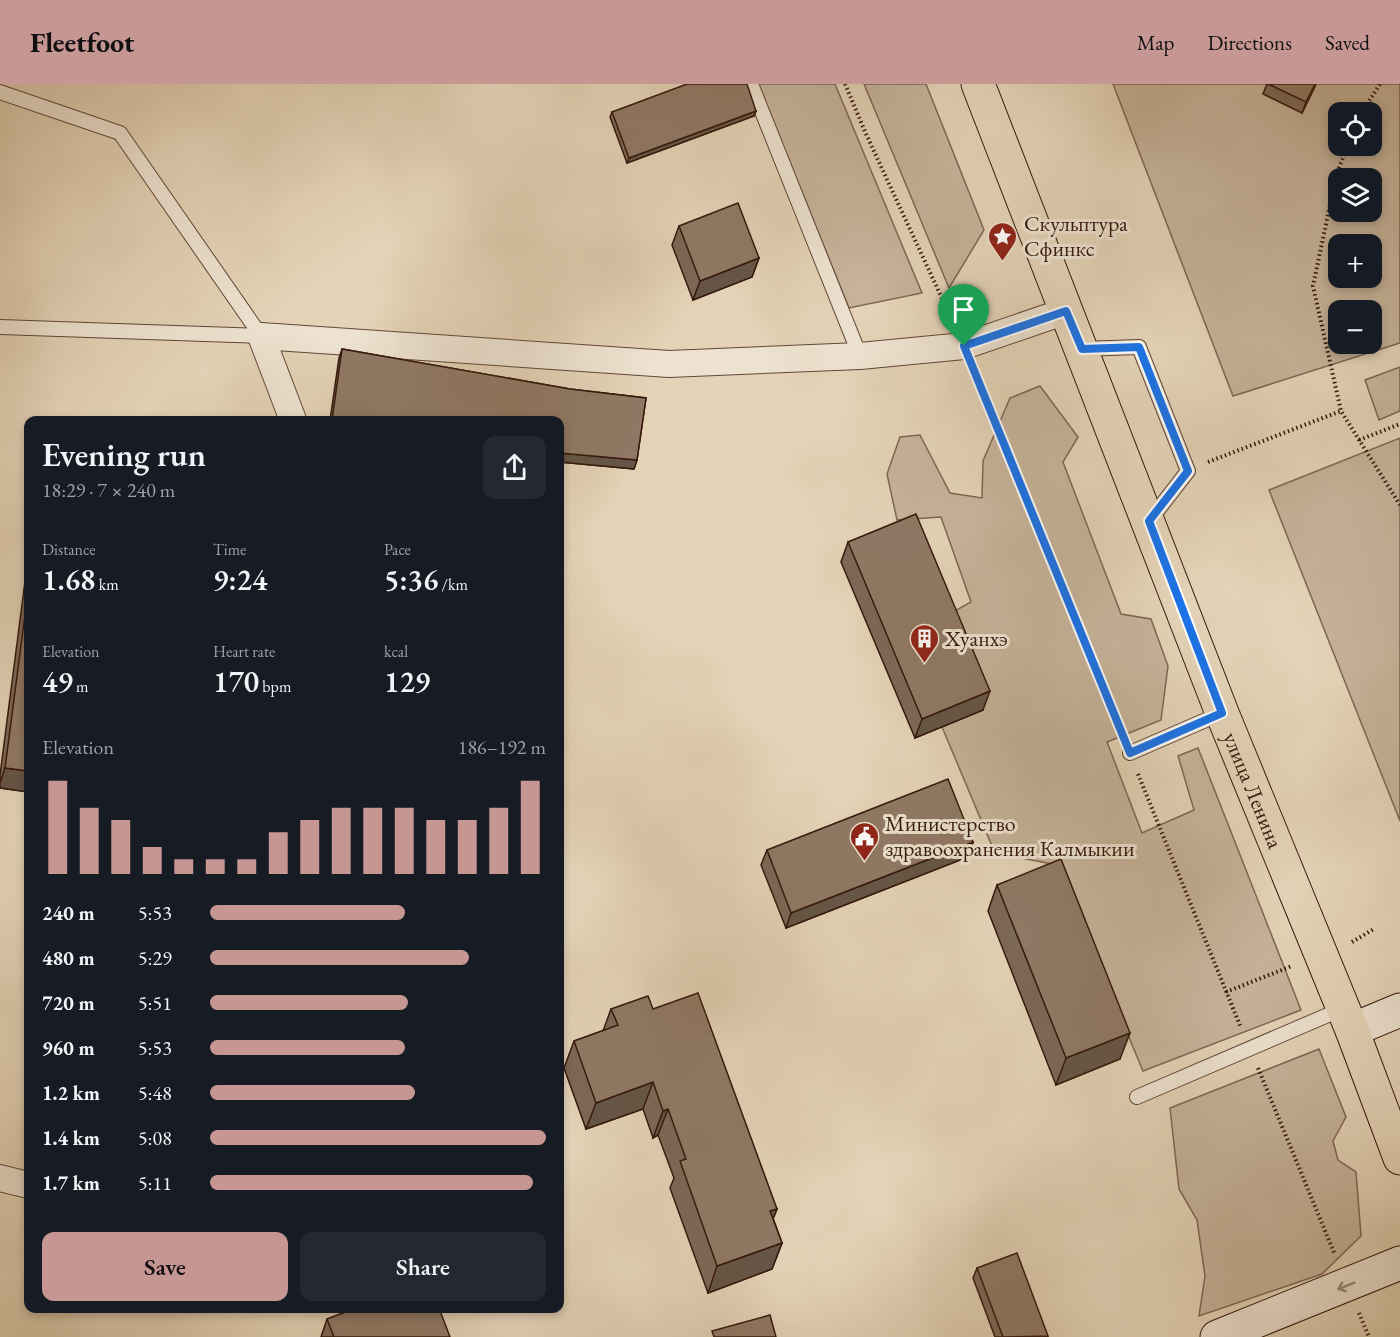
<!DOCTYPE html>
<meta charset="utf-8">
<style>
:root{--surface:#171b24;--page:#242831;--text:#f1f3f6;--muted:#9ea1a6;--accent:#c59692}
body{margin:0;font-family:"EB Garamond",serif;background:var(--page);color:var(--text);height:100vh;display:flex;flex-direction:column;font-size:22px;white-space:nowrap}
*{box-sizing:border-box;margin:0}
p{font-size:20px;color:var(--muted)}
.icon{flex:none;width:33px;height:33px;fill:none;stroke:currentColor;stroke-width:2;stroke-linecap:round;stroke-linejoin:round}
.map{position:relative;flex:1;overflow:hidden}
.panel{position:absolute;left:24px;top:332px;width:540px;height:897px;display:flex;flex-direction:column;background:var(--surface);border-radius:12px;box-shadow:0 3px 9px #0003}
.panel>*{flex:none}
.buttons{position:absolute;left:1328px;top:18px;display:grid;gap:12px}
.buttons a{display:grid;place-items:center;width:54px;height:54px;border-radius:12px;background:var(--surface);box-shadow:0 3px 9px #0003;font-size:30px}
.pin{position:absolute;display:grid;place-items:center;width:51px;height:51px;color:#fff;margin:-62px -26px;border-radius:50% 50% 50% 0;rotate:-45deg;box-shadow:0 0 6px #0007}
.pin .icon{rotate:45deg}
.round{display:grid;place-items:center;flex:none;width:63px;height:63px;border-radius:12px;background:var(--page)}
.head{display:flex;align-items:center;justify-content:space-between;height:102px;padding:0 18px}
h1{font-size:33px;font-weight:600;line-height:45px}
.figures{display:grid;grid-template-columns:repeat(3,1fr);gap:9px;height:102px;padding:6px 18px}
.figures div{display:grid;align-content:center}
.figures b{font-size:30px;font-weight:600}
.figures small{font-size:16px;font-weight:400}
.figures p{font-size:16px}
.chart{height:168px;padding:12px 18px}
.chart p{display:flex;justify-content:space-between}
.chart svg{width:100%;height:108px;margin-top:6px;stroke:var(--accent);stroke-width:6}
.primary-button{display:flex;gap:12px;margin-top:auto;padding:12px 18px}
.primary-button a{flex:1;height:69px;border-radius:12px;background:var(--accent);color:#111;font-size:24px;font-weight:600;line-height:69px;text-align:center}
.primary-button a+a{background:var(--page);color:var(--text)}
ul{padding:0 18px;list-style:none;font-size:20px}
li{display:grid;grid-template-columns:96px 72px 1fr;align-items:center;height:45px}
li i{height:15px;border-radius:8px;background:var(--accent)}
header{display:flex;align-items:center;gap:36px;box-sizing:border-box;height:84px;padding:0 30px;background:var(--accent);color:#111}
header strong{font-size:28px}
nav{display:flex;gap:33px;margin-inline-start:auto;font-size:21px}
.map>svg:first-child{display:block}
</style>
<header>
<strong>Fleetfoot</strong>
<nav><a>Map</a><a>Directions</a><a>Saved</a></nav>
</header>
<div class="map">
<svg width="1400" height="1253" viewBox="0 0 1400 1253">
<rect width="100%" height="100%" fill="#e4d3b7"/>
<filter id="stains"><feTurbulence type="fractalNoise" baseFrequency=".00333" numOctaves="4"/><feColorMatrix values="0 0 0 0 .2 0 0 0 0 .09 0 0 0 0 .02 0 0 0 .5 -.17"/></filter>
<radialGradient id="worn" r=".72"><stop offset=".6" stop-color="#630" stop-opacity="0"/><stop offset="1" stop-color="#630" stop-opacity=".3"/></radialGradient>
<path fill="#c6b39a" stroke="#7e6653" stroke-width="1.5" fill-rule="evenodd" d="M758,0H835L922,209L849,224Z
M864,0H926L984,146L949,204Z
M1113,0H1268L1302,29L1316,0H1400V259L1233,312ZM1338,28H1371V62H1338ZM1338,94H1371V128H1338ZM1338,160H1371V194H1338ZM1338,226H1371V260H1338Z
M1400,283V327L1379,336L1365,296Z
M1040,302L1078,353L1063,378L1121,530L1151,535L1168,582L1161,636L1107,658L1142,749L1194,726L1178,672L1198,664L1301,926L1143,987L1057,781L995,769L942,643L983,626L944,533L971,518L941,433L897,436L887,390L900,353L920,351L950,409L982,414L983,377L1010,314Z
M1400,354V737L1269,406Z
M1319,965L1346,1033L1333,1057L1338,1076L1356,1088L1361,1152L1322,1190L1199,1232L1205,1192L1197,1136L1179,1105L1170,1024Z"/>
<g fill="none" stroke-linecap="round" stroke-linejoin="round">
<defs>
<path id="lane" d="M751,0L860,272
M0,8L120,49L261,252L0,243
M1082,265L1139,263L1188,387L1150,436
M1130,669L1222,629
M1137,1013L1342,925"/>
<path id="street" d="M293,336L261,252L669,280L860,272L964,262L1066,227
M0,1094L28,1101"/>
<path id="secondary" d="M1352,946L1400,926
M1217,1253L1400,1179"/>
<g id="primary">
<path id="s1" d="M978,0L1222,629L1352,946L1400,1074"/>
</g>
</defs>
<use href="#lane" stroke="#614737" stroke-width="16"/>
<use href="#street" stroke="#614737" stroke-width="28"/>
<use href="#secondary" stroke="#35180c" stroke-width="35"/>
<use href="#primary" stroke="#35180c" stroke-width="35"/>
<path stroke="#35180c" stroke-width="4" stroke-dasharray="1.5 3" stroke-linecap="butt" d="M845,0L866,50L952,236
M1362,28L1380,0
M1348,62L1337,88L1313,202L1341,327L1400,421
M975,289L1122,649
M1359,356L1400,340
M1208,378L1341,327
M1138,690L1241,944
M1352,858L1374,845
M1226,908L1292,882
M1258,984L1335,1171
M1359,1229L1369,1253"/>
<use href="#lane" stroke="#ede2d0" stroke-width="14"/>
<use href="#street" stroke="#ede2d0" stroke-width="26"/>
<use href="#secondary" stroke="#ede2d0" stroke-width="33"/>
<use href="#primary" stroke="#e4d3b7" stroke-width="33"/>
</g>
<path fill="#7c6857" stroke="#35180c" stroke-width="1.5" d="M1267,0H1316L1302,29L1263,10Z
M756,27L754,32L627,79L610,33L612,28Z
M679,142L759,174L752,193L693,216L672,161Z
M342,265L570,305L646,314L637,376L634,385L560,378V336H330L339,274Z
M848,458L983,626L915,654L841,478Z
M28,474V708L0,704V691Z
M973,758L968,773L786,844L761,781L767,766Z
M997,801L1120,975L1056,1001L988,827Z
M611,925H653L777,1125L773,1134L782,1159L772,1185L708,1209L670,1104L674,1094L658,1051L653,1054L643,1025L586,1045L564,984L574,957L603,947Z
M977,1184L1048,1253H995L973,1194Z
M327,1235L450,1253H321Z"/>
<path fill="#655547" stroke="#35180c" stroke-width="1.5" d="M1315,0H1316L1302,29L1306,18Z
M756,27L754,32L627,79L629,74Z
M759,174L752,193L693,216L700,197Z
M560,369L637,376L634,385L560,378Z
M990,607L983,626L915,654L922,635Z
M5,684L28,687V708L0,704V699Z
M973,758L968,773L786,844L791,829Z
M1130,949L1120,975L1056,1001L1066,974Z
M653,998L643,1025L586,1045L596,1019Z
M668,1025L658,1051L653,1054L663,1027Z
M777,1125L767,1151L770,1127Z
M782,1159L772,1185L708,1209L717,1182Z"/>
<path fill="#907965" stroke="#35180c" stroke-width="1.5" d="M687,0H747L756,27L629,74L612,28Z
M1268,0H1315L1306,18Z
M738,119L759,174L700,197L679,142Z
M342,265L570,305L646,314L637,376L560,369V372V336H332Z
M916,430L990,607L922,635L848,458Z
M28,508V687L5,684Z
M948,695L973,758L791,829L767,766Z
M1061,775L1130,949L1066,974L997,801Z
M698,909L777,1125L770,1127L782,1159L717,1182L680,1077L686,1075L668,1025L663,1027L653,998L596,1019L574,957L618,941L611,925L648,912L653,925Z
M1017,1169L1048,1252L1003,1253L977,1184Z
M356,1224H439L450,1253H334L327,1235Z
M770,1231L776,1253H714L712,1247Z"/>
<defs><path id="oneway-shaft" d="M-6 0H5M1.5-3L5.5 0L1.5 3" fill="none" stroke-width="1.6" stroke-linecap="round" stroke-linejoin="round" transform="scale(1.5)"/></defs>
<use stroke="#9a8778" href="#oneway-shaft" transform="translate(1346 1202) rotate(158)"/>
<g fill="none" stroke-linecap="round" stroke-linejoin="round">
<defs>
<path id="route" d="M1066,227L1082,265L1139,263L1188,387L1149,437L1222,629L1130,669L964,262Z"/>
</defs>
<use href="#route" stroke="#fff" stroke-width="12"/>
<use href="#route" stroke="#1a73e8" stroke-width="8"/>
</g>
<defs>
<symbol id="sight-pin" viewBox="-11 -11 22 30"><path d="M0 17L-7.5 6A9.5 9.5 0 1 1 7.5 6Z" fill="#8f2418" stroke="#ede2d0"/><path d="M0-6L1.8-2.2L6-1.7L2.9 1.2L3.7 5.4L0 3.3L-3.7 5.4L-2.9 1.2L-6-1.7L-1.8-2.2Z" fill="#fff"/></symbol>
<symbol id="building-pin" viewBox="-11 -11 22 30"><path d="M0 17L-7.5 6A9.5 9.5 0 1 1 7.5 6Z" fill="#8f2418" stroke="#ede2d0"/><path d="M-4-6H4V6H1V3H-1V6H-4ZM-2.5-4.3h1.7v1.8h-1.7ZM.8-4.3h1.7v1.8H.8ZM-2.5-1h1.7V.8h-1.7ZM.8-1h1.7V.8H.8Z" fill="#fff"/></symbol>
<symbol id="civic-pin" viewBox="-11 -11 22 30"><path d="M0 17L-7.5 6A9.5 9.5 0 1 1 7.5 6Z" fill="#8f2418" stroke="#ede2d0"/><path d="M-.6-6.5H3V-4.5H.6V-3L4-1V1h2V6H-6V1h2V-1L-.6-3ZM-1.2 2.5V6h2.4V2.5Z" fill="#fff"/></symbol>
</defs>
<g fill-rule="evenodd">
<use href="#sight-pin" x="986" y="136" width="33" height="45"/>
<use href="#building-pin" x="908" y="538" width="33" height="45"/>
<use href="#civic-pin" x="848" y="736" width="33" height="45"/>
</g>
<g text-anchor="middle" stroke-width="6" stroke-linejoin="round" paint-order="stroke">
<g font-size="22" fill="#35180c" stroke="#ede2d0" text-anchor="start">
<text x="1024" y="147">Скульптура<tspan x="1024" dy="25">Сфинкс</tspan></text>
<text x="945" y="562">Хуанхэ</text>
<text x="885" y="747">Министерство<tspan x="885" dy="25">здравоохранения Калмыкии</tspan></text>
</g>
<g font-size="22" fill="#35180c" stroke="#ede2d0">
<text dy="8" stroke="none"><textPath href="#s1" startOffset="758">улица Ленина</textPath></text>
</g>
</g>
<rect width="100%" height="100%" filter="url(#stains)"/>
<rect width="100%" height="100%" fill="url(#worn)"/>
</svg>
<div class="buttons">
<a><svg class="icon" aria-label="locate" viewBox="0 0 24 24"><circle cx="12" cy="12" r="6"/><path d="M12 2v4M12 18v4M2 12h4M18 12h4"/></svg></a>
<a><svg class="icon" aria-label="layers" viewBox="0 0 24 24"><path d="M12 4l9 5-9 5-9-5zM3 14l9 5 9-5"/></svg></a>
<a>+</a>
<a>−</a>
</div>
<div class="pin" style="left:964px;top:262px;background:#1e9e55"><svg class="icon" aria-label="arrive" viewBox="0 0 24 24"><path d="M6 21V4h12l-3 4 3 4H6"/></svg></div>
<section class="panel">
<div class="head"><div><h1>Evening run</h1><p>18:29 · 7 × 240 m</p></div><a class="round"><svg class="icon" aria-label="share" viewBox="0 0 24 24"><path d="M12 15V3M7 8l5-5 5 5M5 13v7h14v-7"/></svg></a></div>
<div class="figures">
<div><p>Distance</p><b>1.68<small> km</small></b></div>
<div><p>Time</p><b>9:24</b></div>
<div><p>Pace</p><b>5:36<small> /km</small></b></div>
</div>
<div class="figures">
<div><p>Elevation</p><b>49<small> m</small></b></div>
<div><p>Heart rate</p><b>170<small> bpm</small></b></div>
<div><p>kcal</p><b>129</b></div>
</div>
<div class="chart"><p><span>Elevation</span>186–192 m</p>
<svg viewBox="0 0 160 44" preserveAspectRatio="none"><path d="M5 44V6M15 44V17M25 44V22M35 44V33M45 44V38M55 44V38M65 44V38M75 44V27M85 44V22M95 44V17M105 44V17M115 44V17M125 44V22M135 44V22M145 44V17M155 44V6"/></svg>
</div>
<ul>
<li><b>240 m</b>5:53<i style="width:58%"></i></li>
<li><b>480 m</b>5:29<i style="width:77%"></i></li>
<li><b>720 m</b>5:51<i style="width:59%"></i></li>
<li><b>960 m</b>5:53<i style="width:58%"></i></li>
<li><b>1.2 km</b>5:48<i style="width:61%"></i></li>
<li><b>1.4 km</b>5:08<i style="width:100%"></i></li>
<li><b>1.7 km</b>5:11<i style="width:96%"></i></li>
</ul>
<div class="primary-button"><a>Save</a><a>Share</a></div>
</section>
</div>
